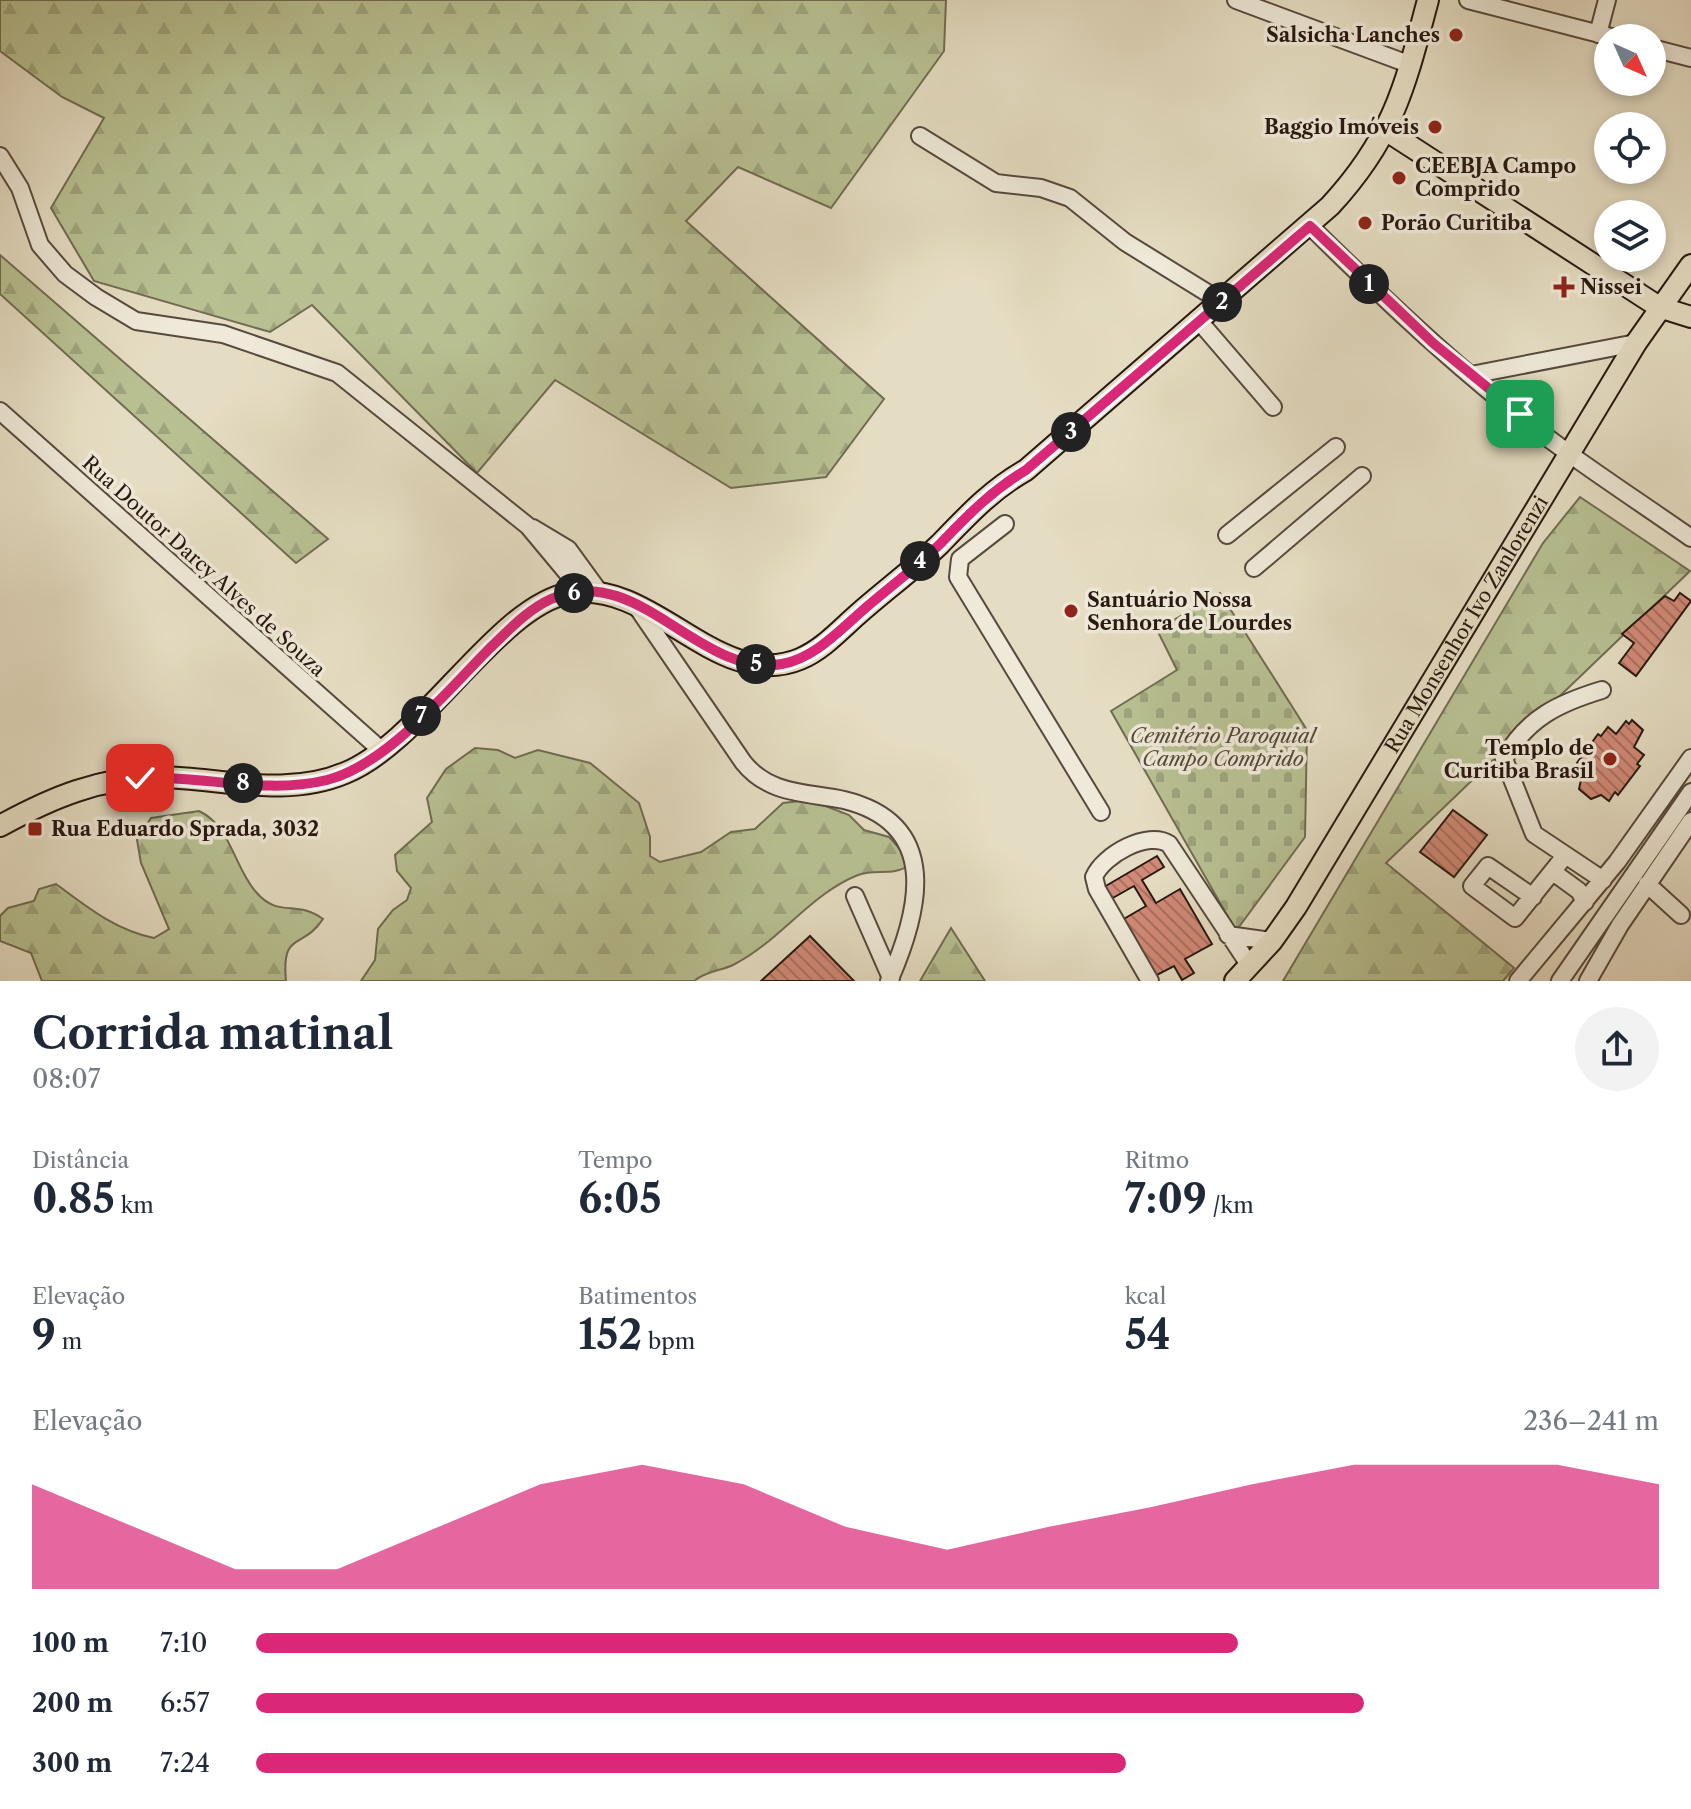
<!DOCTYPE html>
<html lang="pt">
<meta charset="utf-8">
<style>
:root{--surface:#fff;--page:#f2f2f3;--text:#1f2937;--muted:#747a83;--accent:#db2777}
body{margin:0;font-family:"Libre Caslon Text",serif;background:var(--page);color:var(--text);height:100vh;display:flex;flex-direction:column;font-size:30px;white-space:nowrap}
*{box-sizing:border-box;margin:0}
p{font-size:26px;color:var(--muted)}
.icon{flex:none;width:44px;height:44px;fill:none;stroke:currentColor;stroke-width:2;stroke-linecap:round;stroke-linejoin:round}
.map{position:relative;height:981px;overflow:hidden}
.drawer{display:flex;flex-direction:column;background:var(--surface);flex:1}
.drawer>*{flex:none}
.needle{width:52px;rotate:135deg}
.buttons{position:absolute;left:1594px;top:24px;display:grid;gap:16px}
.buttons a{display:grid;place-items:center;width:72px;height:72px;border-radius:50%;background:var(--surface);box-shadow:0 4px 12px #0003;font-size:40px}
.pin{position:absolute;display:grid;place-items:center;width:68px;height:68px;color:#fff;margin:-34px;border-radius:16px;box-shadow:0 4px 12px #0006}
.km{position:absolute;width:40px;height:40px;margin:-20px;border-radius:50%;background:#222;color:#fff;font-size:22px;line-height:40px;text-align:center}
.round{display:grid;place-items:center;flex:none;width:84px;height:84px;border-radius:42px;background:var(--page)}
.overview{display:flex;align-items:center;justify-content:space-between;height:136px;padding:0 32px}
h1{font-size:44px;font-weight:800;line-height:60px}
.metrics{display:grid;grid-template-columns:repeat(3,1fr);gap:12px;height:136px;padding:8px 32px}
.metrics div{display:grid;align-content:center}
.metrics b{font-size:40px;font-weight:800}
.metrics small{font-size:22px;font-weight:400}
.metrics p{font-size:22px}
.chart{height:224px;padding:16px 32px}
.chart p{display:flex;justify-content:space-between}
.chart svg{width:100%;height:144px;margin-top:8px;fill:var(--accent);opacity:.7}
ul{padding:0 32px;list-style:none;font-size:26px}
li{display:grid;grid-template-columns:128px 96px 1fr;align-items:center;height:60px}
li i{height:20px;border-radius:10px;background:var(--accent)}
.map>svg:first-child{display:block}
</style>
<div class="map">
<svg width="1691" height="981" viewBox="0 0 1691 981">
<defs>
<pattern id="forest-firs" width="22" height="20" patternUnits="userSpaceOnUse" patternTransform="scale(2)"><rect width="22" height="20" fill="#b8c092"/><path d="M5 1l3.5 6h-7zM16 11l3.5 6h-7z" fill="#9ea47d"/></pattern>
<pattern id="cemetery-stones" width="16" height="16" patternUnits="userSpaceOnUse" patternTransform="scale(2)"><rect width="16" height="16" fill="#b8c092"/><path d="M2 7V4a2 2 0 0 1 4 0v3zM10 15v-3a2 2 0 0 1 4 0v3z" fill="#9ea47d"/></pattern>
<pattern id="building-back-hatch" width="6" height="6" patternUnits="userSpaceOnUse" patternTransform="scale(2)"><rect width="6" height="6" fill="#d18a77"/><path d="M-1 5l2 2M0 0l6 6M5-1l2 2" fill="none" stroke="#aa7060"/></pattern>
</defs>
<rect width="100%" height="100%" fill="#e5ddc3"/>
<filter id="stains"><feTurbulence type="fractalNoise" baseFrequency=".0025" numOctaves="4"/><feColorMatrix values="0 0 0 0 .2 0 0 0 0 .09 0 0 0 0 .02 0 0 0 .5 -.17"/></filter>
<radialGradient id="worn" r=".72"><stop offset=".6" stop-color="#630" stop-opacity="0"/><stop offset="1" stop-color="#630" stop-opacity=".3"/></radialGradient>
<path fill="url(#forest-firs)" stroke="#706c51" stroke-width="2" d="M0,0H946L944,51L831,208L738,167L686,221L884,399L826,477L731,488L555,380L477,473L312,305L270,332L94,281L51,208L104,118L62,97L0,51Z
M0,255L328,539L296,563L0,294Z
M1580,497L1690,571L1386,863L1514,968L1503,981H1283L1543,543Z
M475,748L498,750L515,758L538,750L590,763L639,803L650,837V856L660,862L701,852L731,832L755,829L783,803L810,800L849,815L864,830L889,837L908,858L910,865C892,877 876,868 858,875C810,894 779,942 733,965C720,971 706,971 694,981H361L375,960L378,929L393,910L407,900L411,888L397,871L395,855L432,822L427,798L446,769Z
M199,811C231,826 234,867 256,892C279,919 296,899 323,919C303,950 281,930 286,981H42L31,953L0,941V916L8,908L34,901L39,889L56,884C87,907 115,930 154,938L169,929L141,863L137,840L151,818Z
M951,928L985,981H920Z"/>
<path fill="url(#cemetery-stones)" stroke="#706c51" stroke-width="2" d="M1220,593L1307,730L1305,837L1236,931L1111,711L1177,670L1157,630Z"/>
<path fill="url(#building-back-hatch)" stroke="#281810" stroke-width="2" d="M1680,593L1691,601L1636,676L1619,663L1634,643L1622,634L1665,596L1674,601Z
M1632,720L1643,730L1634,747L1644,755L1637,764L1640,766L1618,795L1615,792L1609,801L1601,795L1591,799L1579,789L1581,780L1573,774L1579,765L1577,763L1598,734L1601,736L1608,727L1616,734L1626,721L1629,724Z
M1453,810L1487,835L1454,877L1420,852Z
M1157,856L1164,867L1142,880L1156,903L1180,889L1212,944L1185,959L1194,973L1182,980L1174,966L1155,976L1122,920L1146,906L1134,886L1111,899L1104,887Z
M810,936L854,981H761Z"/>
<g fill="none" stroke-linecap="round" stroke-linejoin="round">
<defs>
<path id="minor" d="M1236,0L1411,65
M1468,0L1615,38
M1598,34L1607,0
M1652,48L1691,58
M920,136L996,183L1041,188L1070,198L1125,242L1222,302
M0,156L20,188L40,245L65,274L96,297L136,321L223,334L337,373L528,526L583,592
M1310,226C1392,307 1477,387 1571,455C1610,483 1651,510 1691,538
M1199,321L1273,407
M1471,375L1636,343
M0,411L381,750
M1005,524L960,559L958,577L1101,812
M533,528L568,549L600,593
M1227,535L1336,447
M1254,568L1362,476
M637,607L743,762C769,795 806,792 844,800C942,824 920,911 889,981
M1602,690C1559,703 1527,718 1504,759L1534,834L1603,880
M1553,872L1579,891L1585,902
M1647,884L1681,915
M855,896L891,978
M1533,897L1488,866L1472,886L1515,918L1564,857
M1228,935L1272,941
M1150,981L1097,889L1094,877C1103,855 1148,830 1169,844L1250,966
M1518,981L1617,862L1691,758
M1560,981L1691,792
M1588,981L1620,925L1691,821"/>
<g id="major">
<path d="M1387,131L1659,307L1691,317"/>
<path d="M0,826C51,798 100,777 160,777C221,778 286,798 345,773C422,742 498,605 570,593C654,579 718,693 800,659C822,650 840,630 857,615C884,591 914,569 940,544C968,515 991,490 1026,470L1330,206C1393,138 1405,87 1428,0"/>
<path id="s1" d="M1235,981L1272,941L1296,907L1636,343L1691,265"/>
</g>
</defs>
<use href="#minor" stroke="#57493d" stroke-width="20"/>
<use href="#major" stroke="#281810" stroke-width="24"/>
<use href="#minor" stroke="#eee9d8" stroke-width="16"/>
<use href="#major" stroke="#e5ddc3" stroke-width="20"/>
</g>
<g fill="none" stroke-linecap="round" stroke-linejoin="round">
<defs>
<path id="route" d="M140,778C201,775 266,795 327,780C387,765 447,691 490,648C509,630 527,610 551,599C638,560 698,678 782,664C814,658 838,632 862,611C887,589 916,568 940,544C969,514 990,492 1026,470L1310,226L1433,343L1520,414"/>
</defs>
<use href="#route" stroke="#fff" stroke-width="16"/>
<use href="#route" stroke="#db2777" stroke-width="10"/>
</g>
<g fill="#8f2418" stroke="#eee9d8" stroke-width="3">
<circle cx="1456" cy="35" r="8"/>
<circle cx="1435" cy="127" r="8"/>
<circle cx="1399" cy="178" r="8"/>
<circle cx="1365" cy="223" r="8"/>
<path d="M1560 275h8v8h8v8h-8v8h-8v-8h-8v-8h8z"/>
<circle cx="1071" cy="611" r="8"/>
<circle cx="1610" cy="759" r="8"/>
<rect x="27" y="821" width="16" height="16" rx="4"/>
</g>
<g text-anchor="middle" stroke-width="7" stroke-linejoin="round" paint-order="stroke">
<g font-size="20" font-weight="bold" fill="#281810" stroke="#eee9d8" text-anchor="start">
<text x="1440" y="42" text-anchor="end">Salsicha Lanches</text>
<text x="1419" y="134" text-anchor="end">Baggio Imóveis</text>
<text x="1415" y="173">CEEBJA Campo<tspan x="1415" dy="23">Comprido</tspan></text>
<text x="1381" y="230">Porão Curitiba</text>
<text x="1580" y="294">Nissei</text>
<text x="1087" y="607">Santuário Nossa<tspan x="1087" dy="23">Senhora de Lourdes</tspan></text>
<text x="1594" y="755" text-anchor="end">Templo de<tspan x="1594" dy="23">Curitiba Brasil</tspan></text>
<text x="51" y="836">Rua Eduardo Sprada, 3032</text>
</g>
<g font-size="20" fill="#281810" stroke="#eee9d8">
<text transform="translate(204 566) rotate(42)" y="7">Rua Doutor Darcy Alves de Souza</text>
<text dy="7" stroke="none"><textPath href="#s1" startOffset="426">Rua Monsenhor Ivo Zanlorenzi</textPath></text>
</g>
<g font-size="20" font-style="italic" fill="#534a37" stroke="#eee9d8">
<text x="1223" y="743">Cemitério Paroquial<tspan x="1223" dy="23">Campo Comprido</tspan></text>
</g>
</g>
<rect width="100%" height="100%" filter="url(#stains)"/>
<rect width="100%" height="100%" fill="url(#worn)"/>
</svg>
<div class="buttons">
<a><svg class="needle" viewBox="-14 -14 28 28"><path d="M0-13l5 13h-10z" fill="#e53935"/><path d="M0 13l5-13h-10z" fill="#747a83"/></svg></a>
<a><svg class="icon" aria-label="locate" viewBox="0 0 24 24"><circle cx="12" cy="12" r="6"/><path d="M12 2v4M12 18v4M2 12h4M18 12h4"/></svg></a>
<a><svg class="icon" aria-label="layers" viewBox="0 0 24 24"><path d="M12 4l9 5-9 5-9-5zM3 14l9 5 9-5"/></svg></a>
</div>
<div class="pin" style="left:1520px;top:414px;background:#1e9e55"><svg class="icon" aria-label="arrive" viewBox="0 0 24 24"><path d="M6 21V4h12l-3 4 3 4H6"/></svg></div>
<div class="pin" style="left:140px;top:778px;background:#d93025"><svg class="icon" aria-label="check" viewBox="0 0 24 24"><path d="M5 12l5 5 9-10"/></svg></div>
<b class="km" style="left:1369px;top:284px">1</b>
<b class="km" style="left:1222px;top:302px">2</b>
<b class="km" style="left:1071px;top:432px">3</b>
<b class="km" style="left:920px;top:561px">4</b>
<b class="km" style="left:756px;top:664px">5</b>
<b class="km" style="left:574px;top:593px">6</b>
<b class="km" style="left:421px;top:716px">7</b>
<b class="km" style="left:243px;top:783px">8</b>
</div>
<section class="drawer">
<div class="overview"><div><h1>Corrida matinal</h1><p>08:07</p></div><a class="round"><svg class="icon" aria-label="share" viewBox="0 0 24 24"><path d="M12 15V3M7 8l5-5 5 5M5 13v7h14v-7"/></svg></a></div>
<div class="metrics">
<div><p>Distância</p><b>0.85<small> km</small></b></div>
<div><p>Tempo</p><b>6:05</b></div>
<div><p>Ritmo</p><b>7:09<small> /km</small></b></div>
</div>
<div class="metrics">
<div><p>Elevação</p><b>9<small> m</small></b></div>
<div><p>Batimentos</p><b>152<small> bpm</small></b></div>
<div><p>kcal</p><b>54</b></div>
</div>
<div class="chart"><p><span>Elevação</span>236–241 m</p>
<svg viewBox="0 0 160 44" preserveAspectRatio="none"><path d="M0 44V12L10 25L20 38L30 38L40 25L50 12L60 6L70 12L80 25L90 32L100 25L110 19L120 12L130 6L140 6L150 6L160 12V44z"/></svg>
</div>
<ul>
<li><b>100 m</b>7:10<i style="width:70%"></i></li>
<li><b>200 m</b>6:57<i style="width:79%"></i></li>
<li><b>300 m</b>7:24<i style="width:62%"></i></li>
</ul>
</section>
